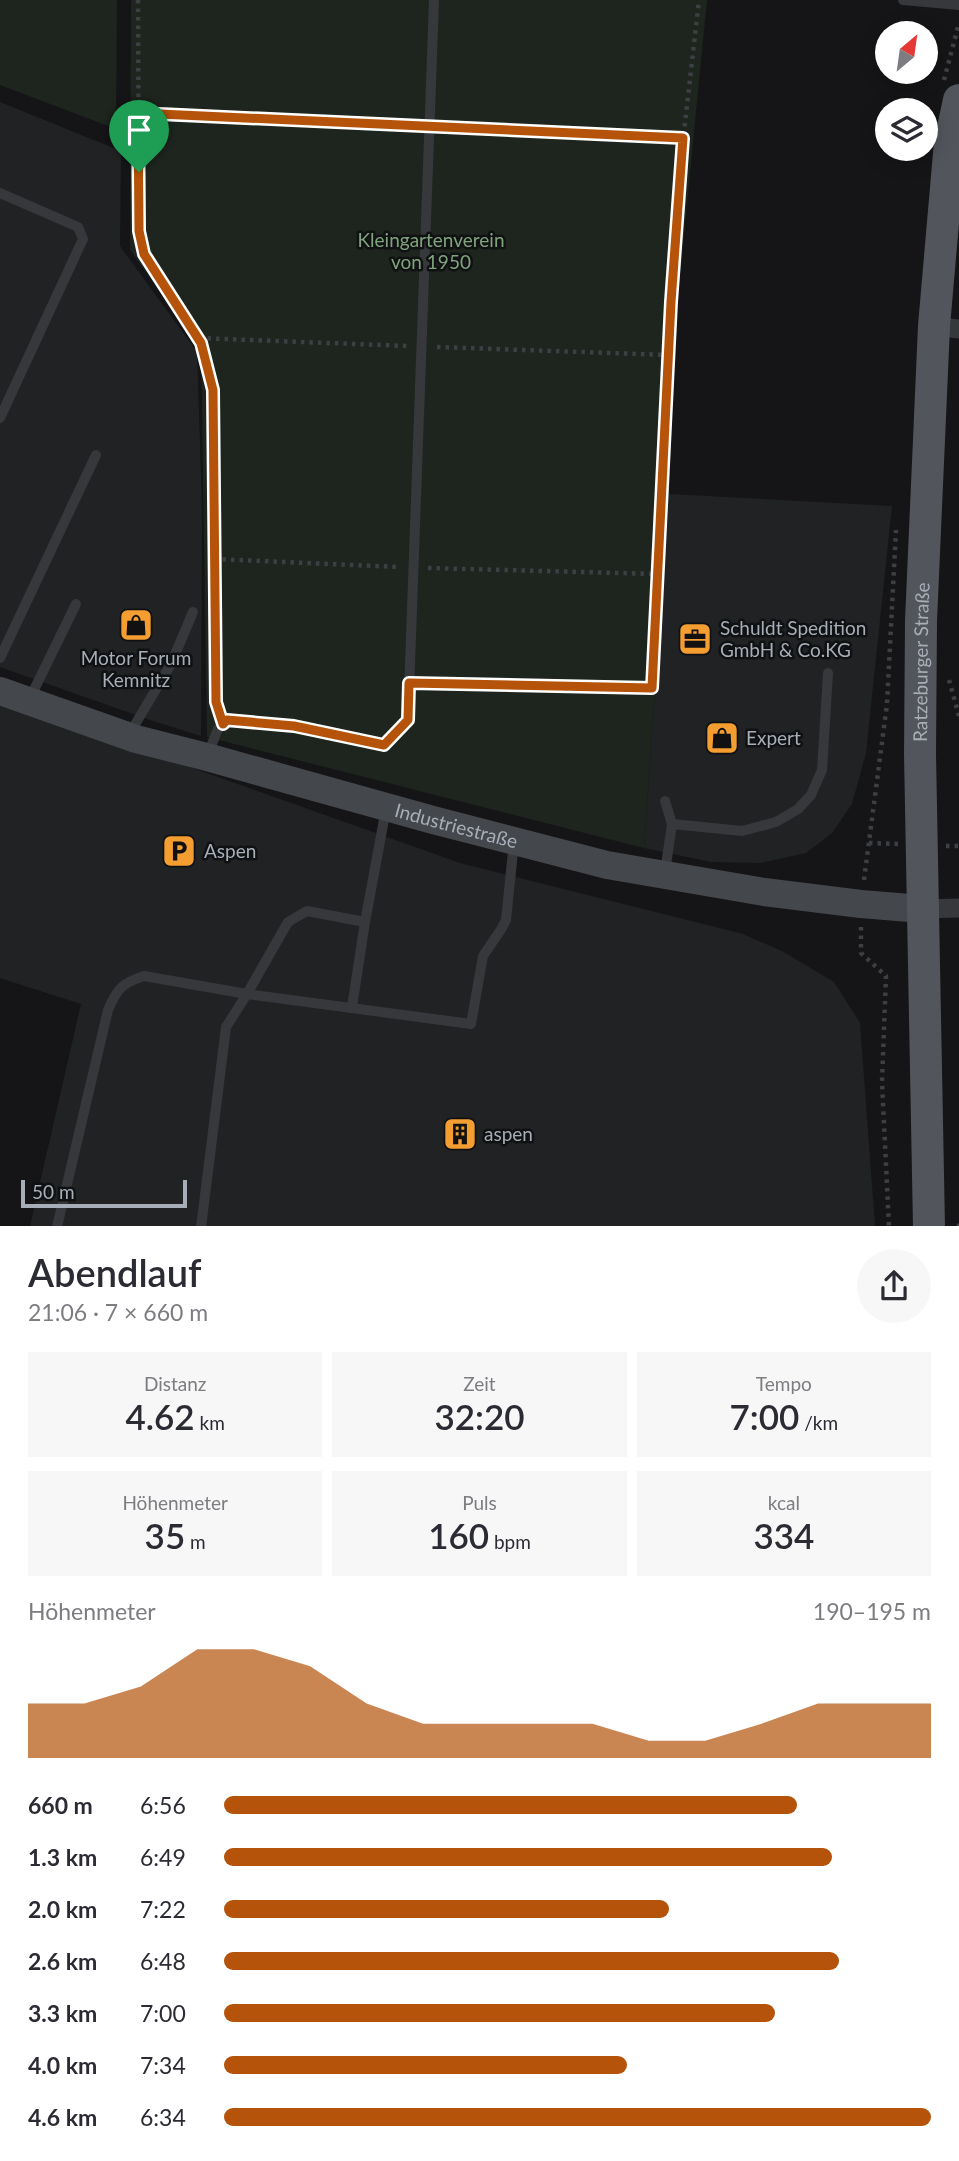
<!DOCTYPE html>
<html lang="de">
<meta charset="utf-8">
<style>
:root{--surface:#fff;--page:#f7f7f7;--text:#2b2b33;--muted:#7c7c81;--accent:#b45309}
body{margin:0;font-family:Lato,sans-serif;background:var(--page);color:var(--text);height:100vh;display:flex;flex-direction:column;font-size:26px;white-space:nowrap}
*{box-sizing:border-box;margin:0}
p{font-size:23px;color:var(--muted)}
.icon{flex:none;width:38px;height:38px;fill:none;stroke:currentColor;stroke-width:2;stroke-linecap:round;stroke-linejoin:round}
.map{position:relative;height:1226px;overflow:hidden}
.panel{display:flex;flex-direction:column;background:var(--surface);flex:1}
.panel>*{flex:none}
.needle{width:46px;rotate:29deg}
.fabs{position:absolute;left:875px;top:21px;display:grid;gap:14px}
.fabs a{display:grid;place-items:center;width:63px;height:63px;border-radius:50%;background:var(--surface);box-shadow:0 4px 18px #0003;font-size:35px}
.scale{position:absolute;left:21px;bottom:18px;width:166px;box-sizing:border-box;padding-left:7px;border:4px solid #a7aeb8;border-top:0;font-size:19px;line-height:24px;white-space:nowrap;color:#a7aeb8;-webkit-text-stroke:5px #101112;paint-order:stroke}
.pin{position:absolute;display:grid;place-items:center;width:60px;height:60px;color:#fff;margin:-72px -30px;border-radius:50% 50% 50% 0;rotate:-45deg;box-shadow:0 0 7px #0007}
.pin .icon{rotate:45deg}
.round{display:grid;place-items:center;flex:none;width:74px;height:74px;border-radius:37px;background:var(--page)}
.overview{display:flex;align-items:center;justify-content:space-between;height:119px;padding:0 28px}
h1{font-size:38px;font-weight:600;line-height:52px}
.metrics{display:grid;grid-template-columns:repeat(3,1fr);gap:10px;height:119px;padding:7px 28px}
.metrics div{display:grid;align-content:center;border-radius:0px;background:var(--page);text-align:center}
.metrics b{font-size:35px;font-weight:600}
.metrics small{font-size:19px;font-weight:400}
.metrics p{font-size:19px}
.chart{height:196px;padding:14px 28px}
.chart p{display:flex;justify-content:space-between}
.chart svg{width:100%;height:126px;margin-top:7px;fill:var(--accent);opacity:.7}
ul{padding:0 28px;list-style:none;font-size:23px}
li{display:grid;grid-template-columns:112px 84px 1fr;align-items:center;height:52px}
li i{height:18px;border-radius:9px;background:var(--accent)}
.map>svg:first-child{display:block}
</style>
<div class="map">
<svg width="959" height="1227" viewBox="0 0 959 1227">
<rect width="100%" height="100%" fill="#151517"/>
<path fill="#212224" d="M0,102L121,151L120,246L197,352L202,505L201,736L147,719L0,667Z
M669,494L892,506L866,753L852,804L832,833L806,853L761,863L711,862L644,848Z
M0,705L142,750L460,863L743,934L782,951L834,982L860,1023L875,1226H30L81,1004L0,978Z"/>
<path fill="#1d251e" d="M0,0H117L116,129L0,85Z
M131,0H707L675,326L669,494L644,848L207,737L201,349L130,250Z"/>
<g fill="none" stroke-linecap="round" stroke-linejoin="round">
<path stroke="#3c3f43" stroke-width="4.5" stroke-dasharray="3.5 5" stroke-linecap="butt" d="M138,0L139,231L144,254L201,343L213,390L216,702L218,710
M944,80L959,23
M138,113L417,127
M443,129L683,138
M199,338L407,346
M437,347L668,355
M214,559L399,567
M428,568L657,574
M949,680L959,716
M424,683L652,688L671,302L684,132L699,0
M869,843L899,844
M946,846H959
M864,880L887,704L896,530
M861,927V953L886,976L882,1082L889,1227
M959,1227V1221"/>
<path stroke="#36383c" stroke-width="10" d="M903,0L959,5
M0,193L78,227L83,239L0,418
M0,658L96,455
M30,698L76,604
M130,733L171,664L193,612
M208,754L218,729L227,720L294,726L384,745L408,720L434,0
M665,801L672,824
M665,872L672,824L742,831L776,822L798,809L811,795L822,770L828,673
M365,922L386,809
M57,1227L108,1010C117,989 122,983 144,976L247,994L288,922L307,911L365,922L352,1007
M201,1227L226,1027L247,994L471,1024L483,956L502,928L506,920L514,842"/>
<path stroke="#36383c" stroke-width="19" d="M934,326L959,329
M922,909L959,908"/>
<path stroke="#44474c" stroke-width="28" id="s1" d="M0,691L136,739L207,757L433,820L607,865L764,892L861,904L922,909"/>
<path stroke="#52555b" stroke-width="32" id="s2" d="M929,1227L920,754L921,621L934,326L950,142L959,100"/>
</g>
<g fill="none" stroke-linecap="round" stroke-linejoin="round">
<defs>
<path id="route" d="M138,113L683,138L671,302L652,688L409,683L408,720L384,745L294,726L227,720L223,724L216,702L213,390L201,343L144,254L139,231Z"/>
</defs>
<use href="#route" stroke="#fff" stroke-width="14"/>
<use href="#route" stroke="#b45309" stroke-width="9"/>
</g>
<defs>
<symbol id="shop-square" viewBox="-11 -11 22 22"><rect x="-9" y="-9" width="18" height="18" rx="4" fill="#f49d31" stroke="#101112"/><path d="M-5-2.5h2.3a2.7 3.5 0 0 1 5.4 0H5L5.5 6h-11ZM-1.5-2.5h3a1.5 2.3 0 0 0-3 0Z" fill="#111"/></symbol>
<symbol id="office-square" viewBox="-11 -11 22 22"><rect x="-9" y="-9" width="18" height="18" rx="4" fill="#f49d31" stroke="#101112"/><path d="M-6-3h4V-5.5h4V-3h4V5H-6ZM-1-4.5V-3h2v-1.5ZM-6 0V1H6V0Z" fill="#111"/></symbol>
<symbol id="parking-square" viewBox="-11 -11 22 22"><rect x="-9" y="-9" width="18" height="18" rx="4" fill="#f49d31" stroke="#101112"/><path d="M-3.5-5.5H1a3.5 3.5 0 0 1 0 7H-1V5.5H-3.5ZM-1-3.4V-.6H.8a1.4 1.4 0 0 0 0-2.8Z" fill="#111"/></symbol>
<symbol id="building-square" viewBox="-11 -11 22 22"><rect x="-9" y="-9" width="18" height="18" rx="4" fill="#f49d31" stroke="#101112"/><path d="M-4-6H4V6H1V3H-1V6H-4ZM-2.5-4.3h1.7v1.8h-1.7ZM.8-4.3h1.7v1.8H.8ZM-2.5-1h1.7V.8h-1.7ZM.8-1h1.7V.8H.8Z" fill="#111"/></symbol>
</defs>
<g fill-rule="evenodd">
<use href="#shop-square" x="117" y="606" width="38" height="38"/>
<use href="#office-square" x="676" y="620" width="38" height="38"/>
<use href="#shop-square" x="703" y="719" width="38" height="38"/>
<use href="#parking-square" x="160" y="832" width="38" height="38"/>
<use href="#building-square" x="441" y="1115" width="38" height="38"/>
</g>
<g text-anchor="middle" stroke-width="5" stroke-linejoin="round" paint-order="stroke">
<g font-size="19" fill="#80a37e" stroke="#101112">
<text x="431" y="247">Kleingartenverein<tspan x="431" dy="22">von 1950</tspan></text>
</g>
<g font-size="19" fill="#a7aeb8" stroke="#101112" text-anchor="start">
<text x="720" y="635">Schuldt Spedition<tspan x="720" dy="22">GmbH &amp; Co.KG</tspan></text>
<text x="136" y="665" text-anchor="middle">Motor Forum<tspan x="136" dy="22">Kemnitz</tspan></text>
<text x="746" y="745">Expert</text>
<text x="204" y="858">Aspen</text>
<text x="484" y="1141">aspen</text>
</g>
<g font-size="19" fill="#a7aeb8" stroke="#101112">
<text dy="7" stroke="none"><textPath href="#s2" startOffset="565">Ratzeburger Straße</textPath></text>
<text dy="7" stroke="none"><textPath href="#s1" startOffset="476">Industriestraße</textPath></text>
</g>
</g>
</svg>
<div class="fabs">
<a><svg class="needle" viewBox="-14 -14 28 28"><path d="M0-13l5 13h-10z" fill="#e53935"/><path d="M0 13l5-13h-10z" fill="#7c7c81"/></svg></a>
<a><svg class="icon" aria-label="layers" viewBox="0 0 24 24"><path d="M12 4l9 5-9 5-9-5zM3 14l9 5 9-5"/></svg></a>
</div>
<div class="scale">50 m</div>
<div class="pin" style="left:139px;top:172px;background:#1e9e55"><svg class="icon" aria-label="arrive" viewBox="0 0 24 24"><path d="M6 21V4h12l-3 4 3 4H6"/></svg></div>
</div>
<section class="panel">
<div class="overview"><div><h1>Abendlauf</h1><p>21:06 · 7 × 660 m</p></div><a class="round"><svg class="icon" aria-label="share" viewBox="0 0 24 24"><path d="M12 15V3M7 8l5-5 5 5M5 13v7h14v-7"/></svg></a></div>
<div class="metrics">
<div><p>Distanz</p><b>4.62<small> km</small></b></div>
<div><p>Zeit</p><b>32:20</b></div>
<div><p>Tempo</p><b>7:00<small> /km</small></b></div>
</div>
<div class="metrics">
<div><p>Höhenmeter</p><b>35<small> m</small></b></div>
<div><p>Puls</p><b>160<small> bpm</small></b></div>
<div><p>kcal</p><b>334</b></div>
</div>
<div class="chart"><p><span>Höhenmeter</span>190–195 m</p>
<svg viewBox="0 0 160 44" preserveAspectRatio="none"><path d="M0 44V25L10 25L20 19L30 6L40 6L50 12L60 25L70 32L80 32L90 32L100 32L110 38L120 38L130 32L140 25L150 25L160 25V44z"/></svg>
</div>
<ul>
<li><b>660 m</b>6:56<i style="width:81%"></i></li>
<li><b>1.3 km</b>6:49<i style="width:86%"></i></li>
<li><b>2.0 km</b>7:22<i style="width:63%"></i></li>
<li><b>2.6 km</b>6:48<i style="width:87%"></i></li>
<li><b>3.3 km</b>7:00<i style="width:78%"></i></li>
<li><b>4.0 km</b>7:34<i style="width:57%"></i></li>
<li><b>4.6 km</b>6:34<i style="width:100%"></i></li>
</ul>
</section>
